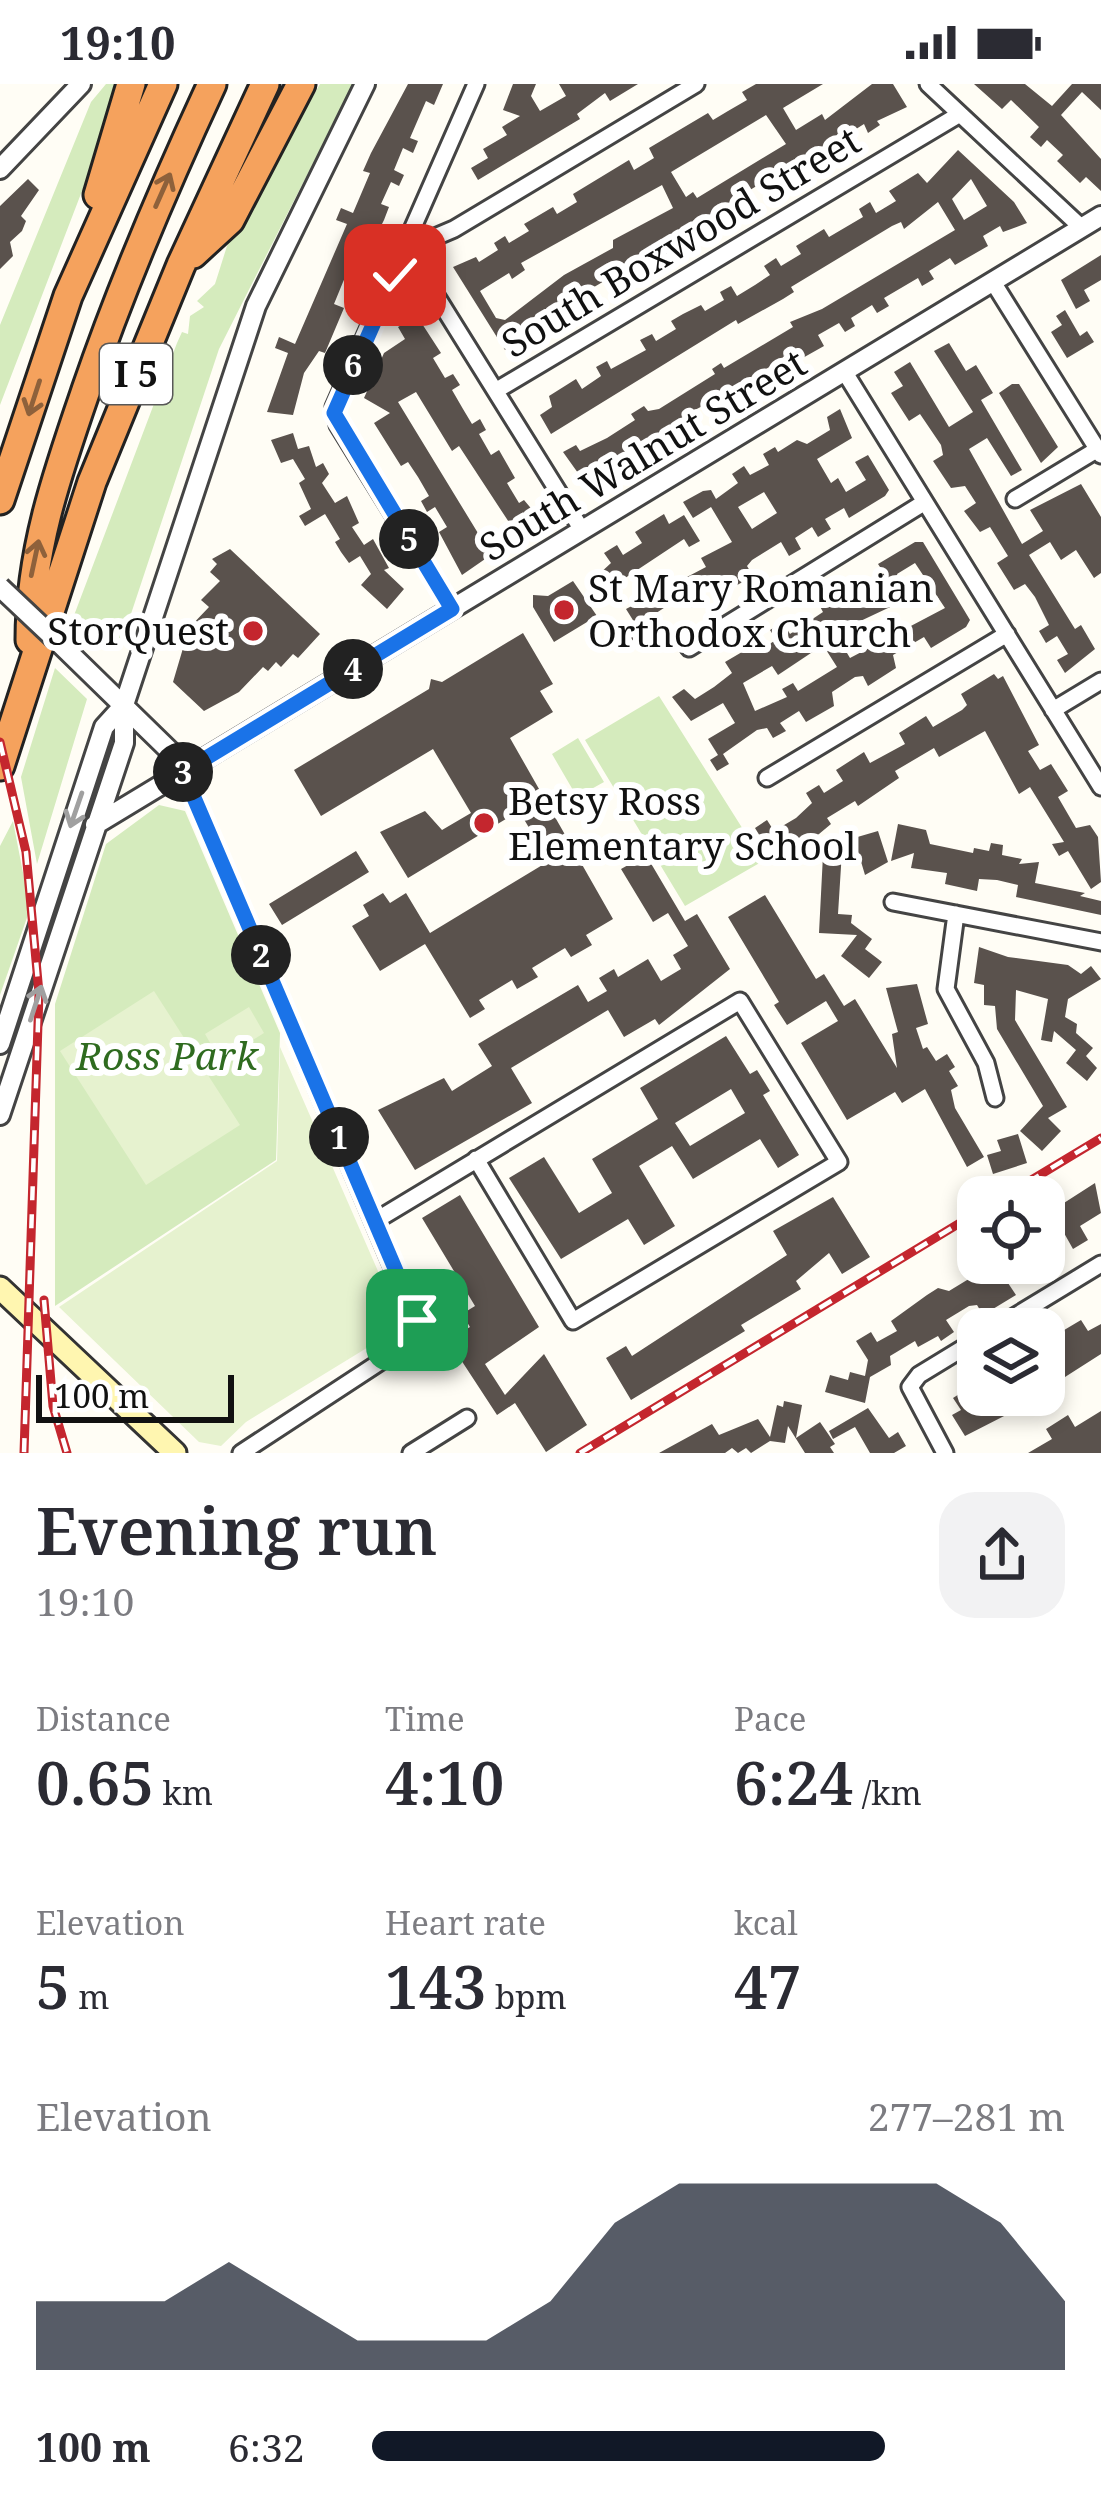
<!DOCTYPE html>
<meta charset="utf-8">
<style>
:root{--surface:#fff;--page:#f2f2f3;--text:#2b2b33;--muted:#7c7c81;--accent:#111827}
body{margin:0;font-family:"Noto Serif",serif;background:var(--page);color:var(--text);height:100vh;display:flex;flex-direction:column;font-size:45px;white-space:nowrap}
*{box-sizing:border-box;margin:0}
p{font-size:39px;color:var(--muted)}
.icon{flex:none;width:66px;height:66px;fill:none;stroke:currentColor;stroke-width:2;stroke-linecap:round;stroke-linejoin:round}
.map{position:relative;height:1369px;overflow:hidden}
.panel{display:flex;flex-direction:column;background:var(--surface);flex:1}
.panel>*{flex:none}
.controls{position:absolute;left:957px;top:1092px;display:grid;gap:24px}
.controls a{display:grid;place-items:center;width:108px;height:108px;border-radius:24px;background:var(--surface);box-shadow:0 6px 18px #0003;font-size:60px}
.scale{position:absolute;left:36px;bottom:30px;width:198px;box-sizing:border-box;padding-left:12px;border:6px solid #111;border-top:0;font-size:33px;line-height:42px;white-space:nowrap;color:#111;-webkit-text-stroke:9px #fff;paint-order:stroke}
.pin{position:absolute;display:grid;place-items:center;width:102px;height:102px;color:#fff;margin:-51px;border-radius:24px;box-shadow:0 6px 18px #0006}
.km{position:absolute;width:60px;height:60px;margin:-30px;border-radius:50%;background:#222;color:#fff;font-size:33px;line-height:60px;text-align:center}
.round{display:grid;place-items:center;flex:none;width:126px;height:126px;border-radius:36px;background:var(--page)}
.summary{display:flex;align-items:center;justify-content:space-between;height:204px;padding:0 36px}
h1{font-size:66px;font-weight:600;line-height:90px}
.metrics{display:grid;grid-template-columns:repeat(3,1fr);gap:18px;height:204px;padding:12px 36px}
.metrics div{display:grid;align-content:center}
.metrics b{font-size:60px;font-weight:600}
.metrics small{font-size:33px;font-weight:400}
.metrics p{font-size:33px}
.chart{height:336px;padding:24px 36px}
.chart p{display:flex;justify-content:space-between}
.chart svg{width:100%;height:216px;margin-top:12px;fill:var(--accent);opacity:.7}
ul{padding:0 36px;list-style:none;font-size:39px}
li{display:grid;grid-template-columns:192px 144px 1fr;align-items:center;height:90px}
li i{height:30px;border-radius:15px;background:var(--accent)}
.status{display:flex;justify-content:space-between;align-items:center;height:84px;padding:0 60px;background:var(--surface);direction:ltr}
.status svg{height:33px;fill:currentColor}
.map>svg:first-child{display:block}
</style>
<div class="status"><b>19:10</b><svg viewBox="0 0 49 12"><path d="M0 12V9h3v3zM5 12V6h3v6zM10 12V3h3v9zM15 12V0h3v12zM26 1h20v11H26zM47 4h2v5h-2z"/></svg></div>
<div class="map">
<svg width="1101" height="1369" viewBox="0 0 1101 1369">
<rect width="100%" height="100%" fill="#fffdf5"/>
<path fill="#d5ebbd" d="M106,0H123L0,321V241L91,18Z
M320,0H353L219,265L122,557L115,554L92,562L70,542L177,259L182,248L188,250L190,232L204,223L197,217L215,200L227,162Z
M55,584L87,615L37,780L21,693Z
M659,612L763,777L685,822L585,656Z
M578,654L604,698L577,713L552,670Z
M159,721L185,727L280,949L276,1076L55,1222V920L106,760Z
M13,737L30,825L0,911V762Z"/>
<path fill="#e6f2cf" d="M154,907L240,1041L146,1101L60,967Z
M249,923L264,949L220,976L205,950Z
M280,963L395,1226L388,1251L246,1338L221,1362L199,1358L59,1223L277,1077Z"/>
<path fill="#5a524d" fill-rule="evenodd" d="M408,0H443L434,21L426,17L410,54L418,57L413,69L403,64L394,86L404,91L399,102L391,98L381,120L389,123L384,136L375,154L368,150L358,172L366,175L361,187L349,185L343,198L334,220L344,224L325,269L319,267L304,289L293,331L267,328L288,269L275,264L279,253L295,260L347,140L336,136L341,124L353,129L370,89L363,87L371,69Z
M513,0H536L531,12L540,27L566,12L559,0H638L610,17L605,9L577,30L580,35L478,96L471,84L488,74L483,65L507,51L502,43L520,32L503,26Z
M756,0H823L783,24L796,46L822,30L825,36L872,0H893L907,23L877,37L880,41L868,49L864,40L845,52L830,61L834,68L771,106L765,97L745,109L750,118L739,125L735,118L714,131L718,138L707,145L702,137L669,158L673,166L662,172L660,169L610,203L606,196L572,216L576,223L546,243L541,235L522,246L505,266L453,183L476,173L479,178L498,166L494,159L505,152L509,159L529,147L524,140L536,133L553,123L557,130L577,118L573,110L629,76L634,86L654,74L649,64L708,29L713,36L728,27L747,16L742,8ZM766,31L786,60L697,114L693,108L686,113L671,88ZM662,101L673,124L613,156V164L564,191L505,236L496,234L480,207L509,189L512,195L525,186L521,179Z
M974,0H1025L1052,22L1072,0H1101V26L1082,8L1061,31L1101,75V107L1086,93L1080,99L1057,77L1063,71L1047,56L1041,63L1030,53L1039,43L1011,16L1002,25Z
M958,66L1014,118L1027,139L1003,148L1000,142L983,152L988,162L955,181L950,174L929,187L934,195L922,202L918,194L884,214L889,222L877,229L872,221L851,234L855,242L845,248L839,239L818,251L824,262L792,280L787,272L753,293L758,301L726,320L722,312L687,330L693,340L681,347L676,339L657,351L662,359L628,379L622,369L604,381L610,390L588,403L563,368L576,361L580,367L607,354L635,336L631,330L644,322L648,327L659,325L715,290L712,285L721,279L724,284L793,243L790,238L822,225L955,146L938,118L904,145L901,138L892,142L791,203L794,208L783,215L738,240L736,236L551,350L540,331L552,323L549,312L576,295L582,305L601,292L596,283L607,277L611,285L646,266L640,256L652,250L656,257L676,245L671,237L683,230L701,221L705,227L724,216L720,208L731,202L737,212L755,201L770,191L764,182L776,174L781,182L801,170L796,162L824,145L829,153L863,133L859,125L870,118L876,129L896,117L889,107L918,89L927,99ZM971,95L987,122L964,136L952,115Z
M28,95L39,106L21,132L26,137L22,147L10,158L13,172L0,185V122Z
M1101,171V196L1084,206L1090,217L1076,225L1061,196Z
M1065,226L1080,252L1087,247L1094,258L1067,274L1051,248L1062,241L1056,232Z
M417,232L441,269L433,274L445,294L453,290L460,301L452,306L463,325L472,340L480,335L486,346L479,350L491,371L499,366L515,394L507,399L519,419L524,416L540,435L516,449L459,362L452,367L416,308L398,318L484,459L508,445L514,455L462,491L439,448L447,443L435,423L427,428L421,417L429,412L418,393L408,378L401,382L374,339L390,329L364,314L384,269L405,255L398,243Z
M949,259L966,287L976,281L993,309L981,316L1022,386L1011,392L987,354L969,365L1022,460L1043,447L1030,426L1081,400L1101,433V489L1094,494L1076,466L1061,476L1050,458L1029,471L1075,545L1081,541L1095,565L1065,589L1057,576L1068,570L1057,552L1046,559L1039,547L1049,541L1035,513L1025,500L1014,506L997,479L1008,472L990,443L980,448L964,427L976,419L965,402L951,404L933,377L943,371L941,361L920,330L909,337L891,309L903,302L894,288L910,278L949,343L973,328L934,267Z
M1012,300H1019L1058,363L1041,379L999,309Z
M840,325L852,354L817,375L831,399L838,394L846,408L866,396L855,378L868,371L889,406L885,412L849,434L844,424L825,435L831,445L818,453L812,443L795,454L801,465L789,472L781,458L752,476L747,482L753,492L725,508L718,497L700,508L705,516L692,524L683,515L676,516L641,539L646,549L633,557L627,547L636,541L626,525L706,483L701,474L732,458L711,423L693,434L683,418L703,407L711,406L716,415L738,399L732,390L744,382L750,391L769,381L763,370L775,363L778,368L797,356L807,360L830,346L827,333ZM764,408L777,429L752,445L738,423Z
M293,349L298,365L309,362L316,383L323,379L329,390L322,399L335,419L347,412L359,439L352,443L364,461L373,455L389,484L384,486L404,505L387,525L361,501L371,490L360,472L349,479L341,468L335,458L340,455L325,430L305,442L299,432L311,425L299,399L305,395L293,375L281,379L271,356Z
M664,430L669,440L684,431L700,457L689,463L684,455L607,506L598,491L611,479L604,469L617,461L623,471L642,459L635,448Z
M915,458H923L964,526L970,536L966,543L931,564L924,553L893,571L896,584L868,602L863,592L855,593L832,608L834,622L806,638L799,627L780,639L786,647L773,654L767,644L757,646L723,670L729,680L717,687L710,676L718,671L708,655L735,639L723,619L691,637L672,613L684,605L695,615L714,603L732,589L725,578L742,568L739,564L752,556L758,567L776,556L770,546L783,538L790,550L823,528L817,517L845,501L856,510L878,497L884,489L878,480ZM915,479L945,524L850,574L835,549L905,516L897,490ZM823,561L837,583L798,607L793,599L782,605L787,613L755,627L743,599L772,582L778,591Z
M230,465L320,550L298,574L293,570L281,583L276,578L268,587L263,583L239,608L204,627L173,598L189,544L209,523L201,516L220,497L210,488L217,480L212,475Z
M573,497L597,532L554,558L533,523V511L548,512Z
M523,549L553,600L540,607L553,628L510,654L613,835L586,851L592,861L571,873L565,864L532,884L538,893L517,905L512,896L479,916L485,925L470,934L425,860L380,887L352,842L369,832L363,821L383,809L390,819L406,809L430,849L549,777L519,727L408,794L380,748L425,727L442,746L471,729L433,665L321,732L294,686L429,605L431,595L442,598Z
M994,590L998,595L1003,592L1039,661L1028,667L1040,686L1051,680L1068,707L1058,713L1076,744L1090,741L1098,753L1101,798L1091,805L1068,767L1059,772L1052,760L1064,758L1030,703L1019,710L985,647L939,673L934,664L895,687L899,694L858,722L855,717L827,734L831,740L819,750L779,774L767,755L763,757L755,744L767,736L774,747L796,734L812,719L806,709L819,701L824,709L843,697L836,686L864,668L870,679L905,660L899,649L926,632L933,643L962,626L967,621L961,610Z
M898,740L926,746L930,760L973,769L974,764L989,767L991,759L1003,761L1002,771L1022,775L1019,780L1039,778L1035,799L1085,809L1080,812L1101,817V831L1016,813L1018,801L997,796L979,795L977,807L945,800L947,789L911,784L914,769L891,777Z
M878,747L888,778L865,791L854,754Z
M356,767L369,788L282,841L269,820Z
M842,767L838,830L852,831L851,839L872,855L865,865L882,878L869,894L841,872L857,851L819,849L823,771L832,779Z
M646,771L685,837L697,830L730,885L659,941L655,935L624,953L608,926L511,984L532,1019L415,1086L378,1026L444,994L452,1007L492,982L478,960L578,901L588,918L607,907L599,894L614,885L618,893L648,875L661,897L681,885L673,871L688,862L668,829L653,838L621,785Z
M765,811L816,895L824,890L844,922L855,915L897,984L892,950L898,948L886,904L917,900L928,940L916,944L923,965L927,963L936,977L947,970L955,983L949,987L958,1002L951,1006L955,1024L984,1073L967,1083L925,1005L902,1019L895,1008L847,1036L801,959L838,937L826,917L787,941L774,921L779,918L728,833Z
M979,863L1008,873L1068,881L1081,890L1091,882L1101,895L1068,915L1065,933L1077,940L1076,949L1093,964L1086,972L1097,984L1087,997L1066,979L1076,966L1054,947L1052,958L1041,956L1048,915L1016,906L1015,936L1067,1023L1048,1034L1061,1047L1042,1067L1020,1047L1043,1022L997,945L995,922L984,921V901L974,899Z
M726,952L750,990L757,986L770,1007L763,1011L799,1071L778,1084L760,1055L693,1095L672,1062L639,1082L675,1142L644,1161L628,1135L561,1175L509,1094L544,1073L579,1129L612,1109L592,1075L658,1035L640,1004ZM731,1005L745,1029L690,1062L675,1039Z
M1018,1050L1027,1079L993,1090L987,1071L1001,1067L997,1056Z
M1095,1099L1101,1129L1080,1142L1088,1156L1073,1165L1064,1149L1044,1161V1142L1058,1133L1053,1126Z
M460,1111L539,1243L485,1280L505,1311L544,1270L587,1341L546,1368L515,1319L497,1331L448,1256L470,1243L462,1230L475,1222L422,1134Z
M833,1113L870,1173L842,1190L829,1169L796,1197L801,1205L741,1241L745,1247L631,1316L606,1274L626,1262L632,1272L787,1171L773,1147Z
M995,1179H1055L1008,1199L1016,1211L983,1231L977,1221L969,1222L946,1236L954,1248L941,1257L938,1252L918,1263L915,1257L890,1272L891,1281L870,1293L865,1319L825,1308L830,1291L848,1296L850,1288L865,1292L868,1276L856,1257L871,1248L877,1258L897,1247L891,1237L927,1211L938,1204L949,1207Z
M1081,1236L1088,1247L1101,1240V1270L1065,1293L1056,1279L1044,1299V1258Z
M967,1305L971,1312L1024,1311L1004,1323L1008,1330L965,1352L952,1331L961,1326L953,1314Z
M784,1317L802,1321L796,1354L820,1338L835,1360L830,1363L834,1369H805L788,1342L785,1359L770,1357L751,1369L746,1364L738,1369L732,1364L725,1369H659L712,1340L719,1351L758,1335L770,1353L777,1321L783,1323Z
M868,1324L889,1354L898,1348L906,1362L894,1369H870L855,1343L833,1355L829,1347Z
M1101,1327V1369H1028L1052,1355L1046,1345L1068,1331L1075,1343Z"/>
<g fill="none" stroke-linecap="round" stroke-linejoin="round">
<defs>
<path id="minor" d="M928,0L1082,144
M993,198L1101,371
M844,287L1101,703
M497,306L960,30
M1015,415L1098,365
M582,446L407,165L454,145L696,0
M452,525L338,341L334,323L476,0
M689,564L925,418
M1053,626L1101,597
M183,688L419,1245L412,1257L241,1369
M767,694L1007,550
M893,818L1101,858
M956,830L946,905L986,979L995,1014
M375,1137L740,917L839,1078L573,1237L476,1075
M994,1245L1101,1180
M411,1369L467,1334
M945,1369L910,1303L919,1291L978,1255"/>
<path id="tertiary" d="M0,85L81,0
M55,555L174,671L183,688
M95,741L1101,132
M0,960L104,643L124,621
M0,1031L124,659V621L256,222L365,0"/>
<path id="secondary" d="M0,1204L175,1369"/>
<path id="motorway" d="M98,111L131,0
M193,170L230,136L301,0
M0,416L68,212L163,0
M30,556C30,467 57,390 86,306C122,201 165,101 212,0
M0,682L92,398L181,181L265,0"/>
</defs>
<use href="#minor" stroke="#444" stroke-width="21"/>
<use href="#tertiary" stroke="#444" stroke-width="24"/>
<use href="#secondary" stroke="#333" stroke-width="27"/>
<use href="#motorway" stroke="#222" stroke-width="33"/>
<use href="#minor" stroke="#fff" stroke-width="15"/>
<use href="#tertiary" stroke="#fff" stroke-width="18"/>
<use href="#secondary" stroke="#fff6b0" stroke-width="21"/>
<use href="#motorway" stroke="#f5a25d" stroke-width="27"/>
<defs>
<path id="rail" d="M0,658L26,768L39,909L24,1369
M1003,1113L1101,1054
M44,1216L53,1322L67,1369
M580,1369L978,1128"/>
</defs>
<use href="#rail" stroke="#c4262e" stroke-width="9"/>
<use href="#rail" stroke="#fff" stroke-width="4.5" stroke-dasharray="14" stroke-linecap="butt"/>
<defs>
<path id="tertiary-bridge" d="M0,503L55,555"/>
</defs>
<use href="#tertiary-bridge" stroke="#444" stroke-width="24" stroke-linecap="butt"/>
<use href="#tertiary-bridge" stroke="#fff" stroke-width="18"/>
</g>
<defs><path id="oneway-shaft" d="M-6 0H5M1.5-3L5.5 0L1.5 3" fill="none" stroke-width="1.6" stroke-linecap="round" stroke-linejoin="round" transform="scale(3)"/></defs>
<g stroke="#8e613b">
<use href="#oneway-shaft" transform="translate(163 106) rotate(-66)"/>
<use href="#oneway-shaft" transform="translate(34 314) rotate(108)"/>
<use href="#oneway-shaft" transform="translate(35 474) rotate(-78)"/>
</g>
<g stroke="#a0a0a0">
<use href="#oneway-shaft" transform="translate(76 726) rotate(109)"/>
<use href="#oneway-shaft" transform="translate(36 919) rotate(-72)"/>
</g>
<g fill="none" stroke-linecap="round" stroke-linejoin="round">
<defs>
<path id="route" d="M395,191L334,329L452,525L183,688L417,1236"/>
</defs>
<use href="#route" stroke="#fff" stroke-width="24"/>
<use href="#route" stroke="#1a73e8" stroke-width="15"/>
</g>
<g fill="#c4262e" stroke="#fff" stroke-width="4.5">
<circle cx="564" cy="526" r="12"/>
<circle cx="253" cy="547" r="12"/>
<circle cx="484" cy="739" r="12"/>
</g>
<g text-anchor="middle" stroke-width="12" stroke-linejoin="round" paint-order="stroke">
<rect fill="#fff" stroke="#585858" stroke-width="3" x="100" y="260" width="72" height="60" rx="9"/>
<g font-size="36" font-weight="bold" fill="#111">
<text x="136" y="303">I 5</text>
</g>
<g font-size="39" fill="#111" stroke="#fff">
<text transform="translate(681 158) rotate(-31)" y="14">South Boxwood Street</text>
<text transform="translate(643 371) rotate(-31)" y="14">South Walnut Street</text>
</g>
<g font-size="39" fill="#111" stroke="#fff" text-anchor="start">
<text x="588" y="518">St Mary Romanian<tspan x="588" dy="45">Orthodox Church</tspan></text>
<text x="229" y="561" text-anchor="end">StorQuest</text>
<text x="508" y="731">Betsy Ross<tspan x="508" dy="45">Elementary School</tspan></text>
</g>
<g font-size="39" font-style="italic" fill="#2f6b1f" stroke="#fff">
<text x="167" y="986">Ross Park</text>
</g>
</g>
</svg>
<div class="controls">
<a><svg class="icon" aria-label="locate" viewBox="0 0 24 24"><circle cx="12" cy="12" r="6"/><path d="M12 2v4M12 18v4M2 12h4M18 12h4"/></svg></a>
<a><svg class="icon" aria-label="layers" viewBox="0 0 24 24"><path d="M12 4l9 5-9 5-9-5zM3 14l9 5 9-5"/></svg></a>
</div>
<div class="scale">100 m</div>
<div class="pin" style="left:417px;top:1236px;background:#1e9e55"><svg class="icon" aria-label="arrive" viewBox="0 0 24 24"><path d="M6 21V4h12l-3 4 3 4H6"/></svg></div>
<div class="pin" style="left:395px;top:191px;background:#d93025"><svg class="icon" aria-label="check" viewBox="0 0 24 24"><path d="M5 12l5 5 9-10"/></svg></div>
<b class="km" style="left:339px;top:1053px">1</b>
<b class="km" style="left:261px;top:871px">2</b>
<b class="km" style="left:183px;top:688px">3</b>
<b class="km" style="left:353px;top:585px">4</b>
<b class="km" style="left:409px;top:455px">5</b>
<b class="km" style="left:353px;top:281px">6</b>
</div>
<section class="panel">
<div class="summary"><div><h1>Evening run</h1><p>19:10</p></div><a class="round"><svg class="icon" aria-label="share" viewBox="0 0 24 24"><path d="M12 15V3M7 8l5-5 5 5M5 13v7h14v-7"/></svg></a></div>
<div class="metrics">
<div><p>Distance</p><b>0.65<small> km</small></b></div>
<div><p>Time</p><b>4:10</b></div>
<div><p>Pace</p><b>6:24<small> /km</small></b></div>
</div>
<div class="metrics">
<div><p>Elevation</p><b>5<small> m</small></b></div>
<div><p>Heart rate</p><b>143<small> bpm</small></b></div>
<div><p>kcal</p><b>47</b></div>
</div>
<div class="chart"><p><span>Elevation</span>277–281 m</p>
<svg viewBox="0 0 160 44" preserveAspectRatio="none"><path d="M0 44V30L10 30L20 30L30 22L40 30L50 38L60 38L70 38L80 30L90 14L100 6L110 6L120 6L130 6L140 6L150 14L160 30V44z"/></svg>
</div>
<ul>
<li><b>100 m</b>6:32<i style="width:74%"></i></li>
</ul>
</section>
